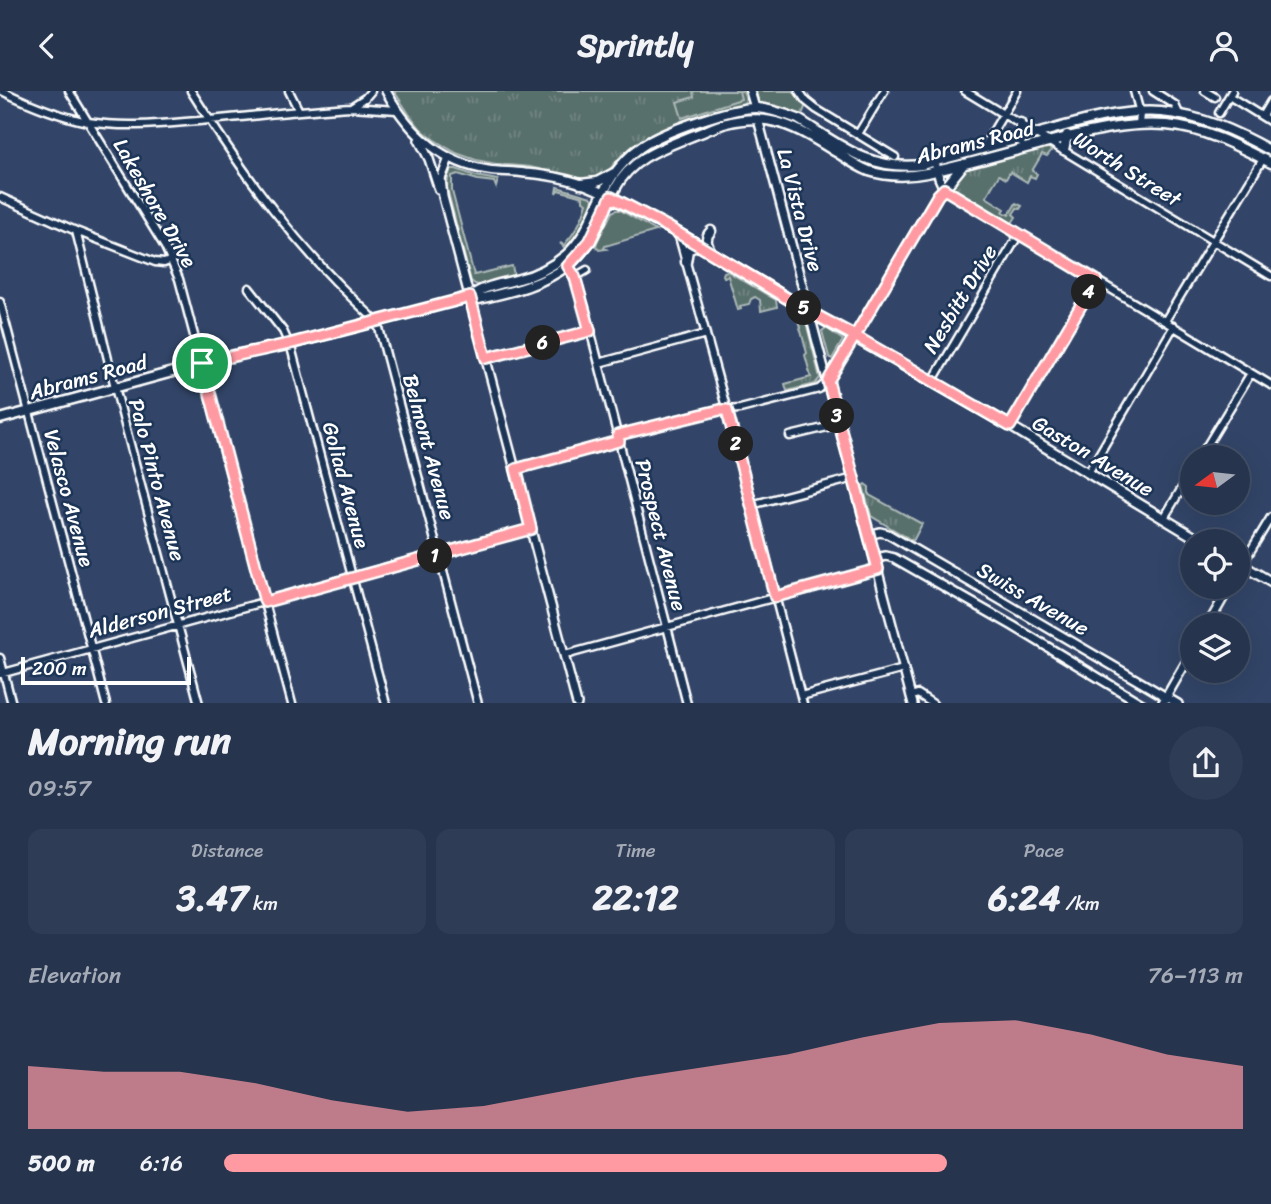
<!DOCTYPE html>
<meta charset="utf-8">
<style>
:root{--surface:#26344e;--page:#2e3c55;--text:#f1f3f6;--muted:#a4aab6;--line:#424f66;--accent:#ff9aa2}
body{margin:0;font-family:Sriracha,sans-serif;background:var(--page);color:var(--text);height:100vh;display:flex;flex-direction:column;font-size:26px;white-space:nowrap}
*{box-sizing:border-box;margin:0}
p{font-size:23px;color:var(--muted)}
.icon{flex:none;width:38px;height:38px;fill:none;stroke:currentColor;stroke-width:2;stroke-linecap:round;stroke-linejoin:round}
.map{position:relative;height:612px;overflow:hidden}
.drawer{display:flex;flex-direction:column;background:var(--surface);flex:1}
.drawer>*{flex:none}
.needle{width:46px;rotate:255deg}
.controls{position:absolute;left:1180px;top:354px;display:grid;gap:14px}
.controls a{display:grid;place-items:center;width:70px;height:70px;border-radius:50%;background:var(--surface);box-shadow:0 7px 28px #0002,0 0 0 2px var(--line);font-size:35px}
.scale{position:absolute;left:21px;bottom:18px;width:170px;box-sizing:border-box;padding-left:7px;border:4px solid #fff;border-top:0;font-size:19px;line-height:24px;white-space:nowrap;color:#fff;-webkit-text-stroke:5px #1d3557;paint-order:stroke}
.pin{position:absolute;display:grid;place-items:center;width:60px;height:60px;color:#fff;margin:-30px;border:4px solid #fff;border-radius:50%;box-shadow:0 2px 7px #0007}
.km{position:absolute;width:35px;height:35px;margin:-18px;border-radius:50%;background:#222;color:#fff;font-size:19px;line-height:35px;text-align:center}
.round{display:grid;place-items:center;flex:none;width:74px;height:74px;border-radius:37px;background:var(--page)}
.overview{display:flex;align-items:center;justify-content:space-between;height:119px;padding:0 28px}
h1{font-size:38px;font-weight:700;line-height:52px}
.stats{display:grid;grid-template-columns:repeat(3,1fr);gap:10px;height:119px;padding:7px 28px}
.stats div{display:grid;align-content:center;border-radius:14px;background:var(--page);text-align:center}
.stats b{font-size:35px;font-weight:700}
.stats small{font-size:19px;font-weight:400}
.stats p{font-size:19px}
.chart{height:196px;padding:14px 28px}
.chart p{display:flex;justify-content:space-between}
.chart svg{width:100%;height:126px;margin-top:7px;fill:var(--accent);opacity:.7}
ul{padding:0 28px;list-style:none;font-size:23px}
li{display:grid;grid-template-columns:112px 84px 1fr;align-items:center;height:52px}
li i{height:18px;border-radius:9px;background:var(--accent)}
header{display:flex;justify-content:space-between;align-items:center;height:91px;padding:0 28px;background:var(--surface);font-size:32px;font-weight:700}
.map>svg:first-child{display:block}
</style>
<header><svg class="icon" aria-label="back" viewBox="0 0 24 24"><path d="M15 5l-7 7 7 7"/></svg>Sprintly<svg class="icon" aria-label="person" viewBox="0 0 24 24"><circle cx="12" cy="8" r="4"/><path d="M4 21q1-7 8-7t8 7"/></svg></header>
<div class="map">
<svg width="1271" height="613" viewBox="0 0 1271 613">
<defs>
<pattern id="grass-tufts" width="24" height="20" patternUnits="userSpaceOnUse" patternTransform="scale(1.75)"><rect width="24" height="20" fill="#58706c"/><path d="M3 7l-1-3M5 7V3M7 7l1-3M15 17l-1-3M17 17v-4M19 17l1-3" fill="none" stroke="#718582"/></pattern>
</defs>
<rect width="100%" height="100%" fill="#324568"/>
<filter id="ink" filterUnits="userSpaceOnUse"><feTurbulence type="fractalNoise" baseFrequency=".0143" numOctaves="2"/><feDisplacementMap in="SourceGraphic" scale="14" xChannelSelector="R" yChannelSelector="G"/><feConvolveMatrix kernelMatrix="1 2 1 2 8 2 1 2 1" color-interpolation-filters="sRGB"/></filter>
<g filter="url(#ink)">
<path fill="url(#grass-tufts)" stroke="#acb8b6" stroke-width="2" d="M394,0H743L746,9L743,13L713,20L642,49L621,65L605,84L588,89L530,76L496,73L476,69L456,62L433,48L421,38L409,23Z
M1042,57H1049L1051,60L1047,65L1042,63L1032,80L1037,83L1035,87L1030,85L1027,91L1010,81L1006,88L999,84L986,106L1005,118L1003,121L1009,124L1016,112L1022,115L1020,118L1017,117L1013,123L1016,126L1012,132L1009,133L952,97L951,93L963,79Z
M727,180L776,209L777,216L761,220L760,209L755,206L751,208L749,213L740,215L741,218L738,219L728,185L724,186L723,184L724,181Z
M796,222L805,227L820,287L815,293L787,300L785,293L811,286L805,264L807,262Z
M826,237L843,249L832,268L829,266L822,240Z
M865,393L869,396V404L922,433L913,450L871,425L863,395Z"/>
<path fill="#58706c" stroke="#acb8b6" stroke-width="2" d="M693,0H739L741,8L682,27L677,11L694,6Z
M756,0H798L806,14L801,26L783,17L759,13Z
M451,78H456L476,85L498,89L496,96L494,91L478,89L458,83L452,85V100L474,184L512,175L514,184L478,194L475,193L471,190L447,97L448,86Z
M557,96L591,106L593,108C588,127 578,144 565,157L560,152L564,154C575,142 583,128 587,112L583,110V106L558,99L556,102Z
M616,119H620L656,140L605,155L604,157L606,158L599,159L596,155L597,151L612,121Z"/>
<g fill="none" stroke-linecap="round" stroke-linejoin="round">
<defs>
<path id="minor" d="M2,0C29,13 58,25 88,31C120,36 152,34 185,31C240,27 295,19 351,16L365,7L371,0
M69,0L165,156L179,188L292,613
M191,0C244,84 297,157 370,224L379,237L478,613
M289,0L299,20
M799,0L806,10L816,18L895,66
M965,0L1271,185
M1134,0L1140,22L1139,34
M1153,0L1175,14L1180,25
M1205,0L1215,6
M1229,5L1271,31
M351,16L397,19
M1219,22L1232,0
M1262,25L1271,10
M858,43L884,0
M983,57L1017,0
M944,98L1271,294
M0,106L76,140L155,171L164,172L172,169
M76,140L117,304L199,613
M678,142L729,327L803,613
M567,173L575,186L584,215L687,613
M575,186L587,179
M249,197L283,240L292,260L386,613
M0,211L106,613
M1165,230L1263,68
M486,267L590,240
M599,272L706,243
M932,291L1019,143
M1010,335L1096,189
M618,344L712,320L740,318L819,298L828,290
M790,345L840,333
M1200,366L1251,282
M516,378L619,350
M1088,382L1174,235
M751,414L854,387
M1164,427L1192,380
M1242,474L1271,426
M565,564L878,478
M0,567L12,613
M0,583L531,438
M801,605L904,578
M911,605L918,603L933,613"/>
<path id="tertiary" d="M386,0C408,40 441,72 488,79C500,81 513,80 525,82C551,84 580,90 603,102
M750,0L755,17
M758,28L913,613
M419,49L429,68L439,99
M449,67L441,88L443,106L577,613
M828,290L938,104L944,98L939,87L936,75
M869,444L880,441L888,443L1178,613
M875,467L886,465L894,467L1013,535L1142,613
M1208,534L1230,495
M1162,613L1192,561"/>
<path id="secondary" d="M1020,32L1022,42L1021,50
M1064,59L1067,44
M581,93L597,91L614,82
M944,98L964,73
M609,105L687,147L810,221L1010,335L1201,450
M711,140C704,147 707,154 711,161
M686,171L688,159L698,154
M470,206C483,195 502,193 519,188C536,184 553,175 566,164C590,143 595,112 612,86C620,75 629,64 641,56C662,41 732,16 757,17C771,18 785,23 798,28C840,54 869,80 921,74C961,64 1001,53 1040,42C1079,31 1121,18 1161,21C1203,25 1235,40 1271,60
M0,328L235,264L289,253L470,206L479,208C510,201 543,194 568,174C594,154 601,125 615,98C631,67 662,57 692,45C704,41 715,35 727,32C774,19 803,41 841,64C850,70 859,76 869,80C888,86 907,86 927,82C970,73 1013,60 1056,49C1092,40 1129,31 1166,34C1204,37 1238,55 1271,72
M1237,471L1271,491"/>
</defs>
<use href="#minor" stroke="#fff" stroke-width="11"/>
<use href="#tertiary" stroke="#fff" stroke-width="12"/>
<use href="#secondary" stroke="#fff" stroke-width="13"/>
<use href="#minor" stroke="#1d3557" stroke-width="6"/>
<use href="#tertiary" stroke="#1d3557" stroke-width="7"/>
<use href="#secondary" stroke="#1d3557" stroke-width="8"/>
</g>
</g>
<g fill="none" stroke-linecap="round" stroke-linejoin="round" filter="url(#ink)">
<defs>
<path id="route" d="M202,272L265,511L531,438L516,378L619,350L618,344L720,319H727L775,506L878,478L828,290L855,245L1010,335L1096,189L944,98L938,104L855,245L810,221L668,136L611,106L590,150L568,175L575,186L590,240L486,267L470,206L289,253L202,272"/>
</defs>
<use href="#route" stroke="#fff" stroke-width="14"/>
<use href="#route" stroke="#ff9aa2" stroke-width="9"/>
</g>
<g text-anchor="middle" stroke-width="5" stroke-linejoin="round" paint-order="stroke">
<g font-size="21" fill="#fff" stroke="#1d3557">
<text transform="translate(975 51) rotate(-14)" y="7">Abrams Road</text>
<text transform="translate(1127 78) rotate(32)" y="7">Worth Street</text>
<text transform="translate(155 112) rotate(60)" y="7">Lakeshore Drive</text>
<text transform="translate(800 119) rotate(75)" y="7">La Vista Drive</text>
<text transform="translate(960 208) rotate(-59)" y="7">Nesbitt Drive</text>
<text transform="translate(88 286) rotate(-15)" y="7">Abrams Road</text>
<text transform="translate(429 356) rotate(75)" y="7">Belmont Avenue</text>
<text transform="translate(1093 365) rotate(31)" y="7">Gaston Avenue</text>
<text transform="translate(157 389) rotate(75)" y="7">Palo Pinto Avenue</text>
<text transform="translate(346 394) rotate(75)" y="7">Goliad Avenue</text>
<text transform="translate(69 407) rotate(75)" y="7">Velasco Avenue</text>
<text transform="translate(661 444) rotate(76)" y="7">Prospect Avenue</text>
<text transform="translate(1033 508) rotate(30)" y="7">Swiss Avenue</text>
<text transform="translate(160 521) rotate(-15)" y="7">Alderson Street</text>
</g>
</g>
</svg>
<div class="controls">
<a><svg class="needle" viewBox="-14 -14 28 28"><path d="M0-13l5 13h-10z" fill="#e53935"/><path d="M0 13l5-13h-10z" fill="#a4aab6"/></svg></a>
<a><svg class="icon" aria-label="locate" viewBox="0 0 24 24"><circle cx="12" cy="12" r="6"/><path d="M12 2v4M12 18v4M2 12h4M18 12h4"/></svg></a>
<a><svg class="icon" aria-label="layers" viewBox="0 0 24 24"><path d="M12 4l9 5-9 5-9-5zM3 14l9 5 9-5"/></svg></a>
</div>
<div class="scale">200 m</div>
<div class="pin" style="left:202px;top:272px;background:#1e9e55"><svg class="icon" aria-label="arrive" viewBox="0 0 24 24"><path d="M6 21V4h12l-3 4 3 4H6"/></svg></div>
<b class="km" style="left:435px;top:465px">1</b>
<b class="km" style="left:736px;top:353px">2</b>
<b class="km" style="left:837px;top:325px">3</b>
<b class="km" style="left:1089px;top:201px">4</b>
<b class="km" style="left:804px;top:217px">5</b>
<b class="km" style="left:543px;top:252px">6</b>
</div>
<section class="drawer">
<div class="overview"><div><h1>Morning run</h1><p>09:57</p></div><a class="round"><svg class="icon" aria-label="share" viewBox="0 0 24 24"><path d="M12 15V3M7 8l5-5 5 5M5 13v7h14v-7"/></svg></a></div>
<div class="stats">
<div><p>Distance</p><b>3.47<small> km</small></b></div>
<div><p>Time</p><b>22:12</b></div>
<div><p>Pace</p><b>6:24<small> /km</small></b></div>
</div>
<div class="chart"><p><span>Elevation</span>76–113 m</p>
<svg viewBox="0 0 160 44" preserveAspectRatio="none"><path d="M0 44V22L10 24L20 24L30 28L40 34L50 38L60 36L70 31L80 26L90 22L100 18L110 12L120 7L130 6L140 11L150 18L160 22V44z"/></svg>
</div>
<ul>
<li><b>500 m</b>6:16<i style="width:71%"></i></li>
</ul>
</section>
